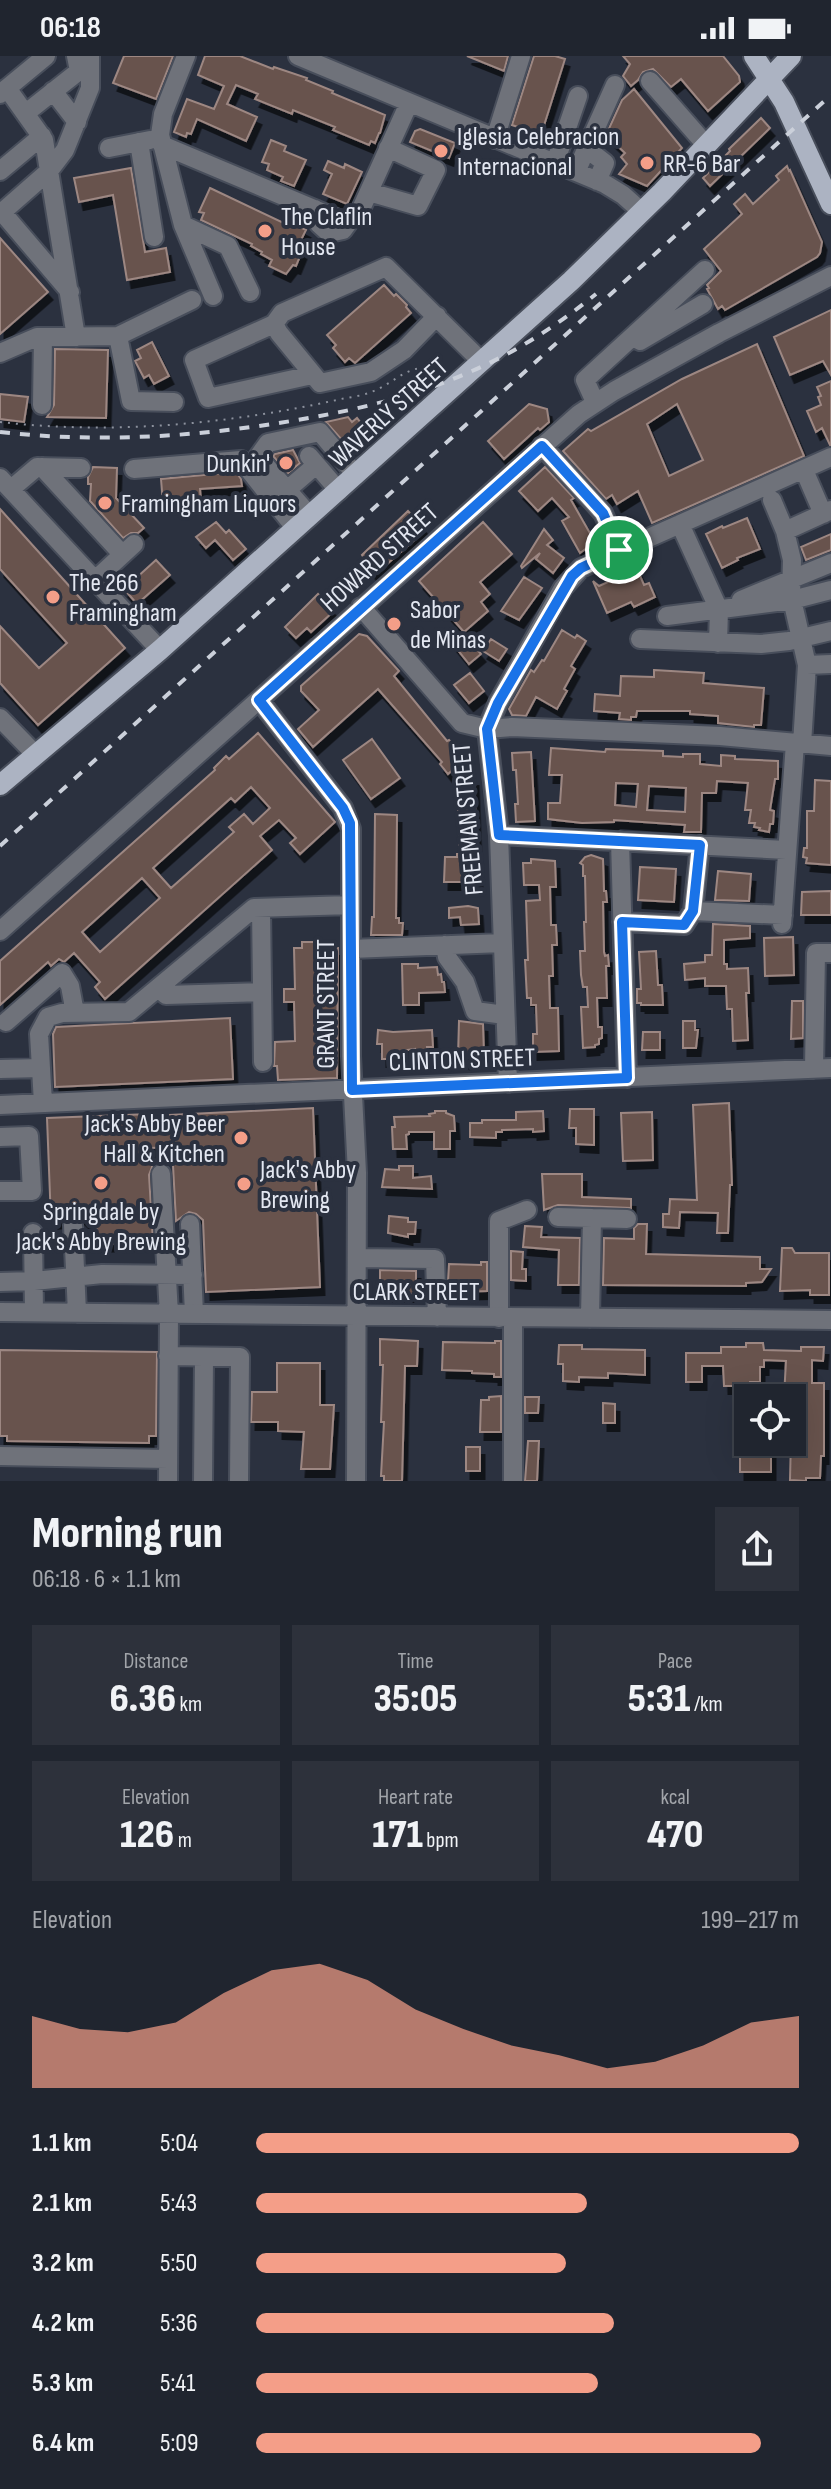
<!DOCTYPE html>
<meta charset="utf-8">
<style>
:root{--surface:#20252f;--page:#2d313b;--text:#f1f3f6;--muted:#a2a5aa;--line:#3d424b;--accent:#f49e88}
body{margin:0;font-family:"Sofia Sans Condensed",sans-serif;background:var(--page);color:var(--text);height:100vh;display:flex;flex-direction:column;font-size:30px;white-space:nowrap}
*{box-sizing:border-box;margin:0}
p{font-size:26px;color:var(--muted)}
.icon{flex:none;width:44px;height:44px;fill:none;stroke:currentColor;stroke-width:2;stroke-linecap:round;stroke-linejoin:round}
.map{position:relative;height:1425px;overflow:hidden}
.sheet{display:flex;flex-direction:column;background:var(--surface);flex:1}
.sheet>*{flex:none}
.tools{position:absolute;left:734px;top:1328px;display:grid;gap:16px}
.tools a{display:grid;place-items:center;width:72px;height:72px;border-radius:0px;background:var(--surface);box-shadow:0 8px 32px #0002,0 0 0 2px var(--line);font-size:40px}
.pin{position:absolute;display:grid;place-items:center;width:68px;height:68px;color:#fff;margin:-34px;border:4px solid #fff;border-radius:50%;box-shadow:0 2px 8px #0007}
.round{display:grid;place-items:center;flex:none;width:84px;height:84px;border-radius:0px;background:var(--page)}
.headline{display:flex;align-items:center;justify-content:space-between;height:136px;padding:0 32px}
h1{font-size:44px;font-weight:800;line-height:60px}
.metrics{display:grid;grid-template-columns:repeat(3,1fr);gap:12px;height:136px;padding:8px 32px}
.metrics div{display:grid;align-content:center;border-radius:0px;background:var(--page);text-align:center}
.metrics b{font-size:40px;font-weight:800}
.metrics small{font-size:22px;font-weight:400}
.metrics p{font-size:22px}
.chart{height:224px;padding:16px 32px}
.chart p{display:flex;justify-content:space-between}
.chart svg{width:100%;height:144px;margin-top:8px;fill:var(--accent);opacity:.7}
ul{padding:0 32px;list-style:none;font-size:26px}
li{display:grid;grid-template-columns:128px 96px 1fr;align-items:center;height:60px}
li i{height:20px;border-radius:10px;background:var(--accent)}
.status{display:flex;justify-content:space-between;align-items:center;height:56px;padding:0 40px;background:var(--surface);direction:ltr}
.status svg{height:22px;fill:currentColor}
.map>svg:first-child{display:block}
</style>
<div class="status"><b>06:18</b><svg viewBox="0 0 49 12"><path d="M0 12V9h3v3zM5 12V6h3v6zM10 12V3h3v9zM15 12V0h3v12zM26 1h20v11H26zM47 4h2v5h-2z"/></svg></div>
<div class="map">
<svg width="831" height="1425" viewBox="0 0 831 1425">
<defs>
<filter id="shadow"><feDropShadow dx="4.5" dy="8" stdDeviation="0" flood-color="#0009"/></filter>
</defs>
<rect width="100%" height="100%" fill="#2b313f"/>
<path fill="#67534e" stroke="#9d8782" stroke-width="2" fill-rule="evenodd" filter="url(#shadow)" d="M124,0H173L156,43L113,27Z
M205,0H240L273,13L274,11L307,22L306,24L333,35L332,37L385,59L380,77H379L375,87L371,85L369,89L333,74L335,71L293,54L292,58L255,43L258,38L236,29L227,48L257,61L246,85L197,63L191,78L187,77L186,81L174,76L187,43L214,53L224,30L198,19Z
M467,0H508L504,15Z
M534,0H555L565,3L541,79L512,69Z
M623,0H723L739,20L740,26L708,55L681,23L671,31L653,13L643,16L638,24L631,30L623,20L630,8Z
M634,33L682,92L647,130L619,118L627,108L621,101L625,97L606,79L622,44Z
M761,62L770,72L710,130L703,122L730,95L729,93Z
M420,73L455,87L449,102L410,86L415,75Z
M271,84L286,90L284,95L306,104L294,130L281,125L283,121L267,114L269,108L262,106Z
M328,105L344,112L345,108L362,116L347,148L323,138L332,118L324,114Z
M787,110L789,115L790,114L822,186L820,197L817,201L725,254L722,250L718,253L707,233L709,232L707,229L721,215L704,193L742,158L734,148L745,138L753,148L779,124L776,120Z
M131,112L145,196L166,192L170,216L127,224L113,139L79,146L74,122Z
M210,132L292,171L294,168L306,174L302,182V187L305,188L296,210L293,209L286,218L269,210L272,204L261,198L262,196L251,190L252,188L201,164L204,157L199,156Z
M0,182L48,236L0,278Z
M384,229L394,240L396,238L407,249L406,251L411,257L355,307L349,302L345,306L333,292L336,289L327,279Z
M831,254V319L823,305L790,319L774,281Z
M152,286L169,320L154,328L149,319L144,322L135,305L141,302L137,294Z
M757,288L804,400L652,467L638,435L617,448L612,439L606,443L563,395L588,373L591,375L682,323ZM677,348L703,404L669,420L647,368Z
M55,293L108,294L106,362L47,361L54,349Z
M831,325V389H830L822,372L816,376L807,355L821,349L818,341L821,340L817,331Z
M0,338L28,341L24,366L0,363Z
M529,348L547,353L549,366L540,374L538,372L504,403L488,385Z
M348,361L352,366L357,362L364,371L360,375L364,380L349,392L326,366Z
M293,394L300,407L288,417L273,400L275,398Z
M93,411L117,412L116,442L144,472L138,477H131L123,482L90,445L91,428H88V421Z
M545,411L574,442L571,444L595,486L580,497L562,465L569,461L552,442L538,455L519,435Z
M236,416L241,423L242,430L200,433L201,445L163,448L161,423Z
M0,453L125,592L38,669L0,627V570L39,612L67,587L0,513Z
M408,455L426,474L377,517L376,515L373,517L363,506L365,504L362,499Z
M747,462L760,493L737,502L738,504L722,512L706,478L722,470L723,472Z
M216,466L226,477L229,474L246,493L233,504L215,484L206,492L196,481Z
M483,466L512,498L480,526L490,538L481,546L488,555L464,576L419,525Z
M544,473L553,484L547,489L564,502L553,517L536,503L540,497L522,512L521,510Z
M831,478V494L806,504L801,491Z
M156,504L170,519L137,548L124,533Z
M637,513L644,529L649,527L655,541L634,551L631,546L607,557L593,525L599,530Z
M524,521L542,532L519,564L501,555Z
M318,538L334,555L311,576L307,572L296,582L285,571Z
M562,574L575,582L577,579L586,585L571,610L575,613L564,633L567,635L557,653L536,641L526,660L512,659L509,653L531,614L534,616L542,604L544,605Z
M359,578L367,580L399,615L394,620L447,685L449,684L464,701V704L448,718L440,708L442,706L378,633L313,691L298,673L319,654L301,635V630Z
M464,578L481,598L469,608L453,588Z
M491,583L507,593L499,605L483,595Z
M654,614L704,617L703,627L764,632L761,669H754V671L718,667V660L690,658V655H637L636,661H631V664L619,663L620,657L594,655L595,638L620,640L621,620L654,621Z
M470,617L484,635L469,647L454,629Z
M258,677L335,766L300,798L290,787L296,782L279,764L260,780L272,794L105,943L95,931L100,926L74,897L64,906L59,903L51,910L48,906L0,949V905L215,714L214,712L226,700L229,703ZM251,731L270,752L253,768L244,758L229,771L234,776L171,832L153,812L231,742L235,746ZM142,822L160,842L100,896L82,876Z
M372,683L400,722L371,743L343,704Z
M551,692L605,696L606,693L663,695V700L683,701V698H700V708L721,710V699L735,700V703L778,705V723H775L770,754L774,755L773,768H770L769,776L759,774L760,772L754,771L755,767H749L751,754H745L748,727L717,725L716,737H702L701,776H684L685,769L614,764V766L582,767L548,763V747H560L562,719H549ZM616,727L638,728L636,751L615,749ZM649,730L686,732L685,756L647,754Z
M531,696L535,765L516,766L515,748H518L516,714H513L512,697Z
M474,722L478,826H444L445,801H457V798H460L457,723Z
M815,724L831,725V809L806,807L807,802L803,801L804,792H807V755H814Z
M375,758L397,759L396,862H399V867H403L402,879H371L372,861H374Z
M591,799L603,803L604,835H606L607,846H603L604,896L605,900L608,899L609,910H606L607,942H597L598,971H602V982L599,983V988L595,989V991L583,992L581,951H588L587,931H583L581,919L580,895H585L584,866H586L585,820H583V809L580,807L585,801Z
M531,803L555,805L556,831H550L551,869H556L557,889H552L553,920H549L550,952H558L559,995L533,996V978H537L536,949H531V942H527L525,904H528L526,845L540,844L539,829H524L523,807H531Z
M640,811L676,813L674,846L638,844Z
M718,815L751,818L749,845L715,844Z
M831,835V859H801L802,836Z
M468,850L478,852L479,868L461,869L460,861L449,862V852Z
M713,868L750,870V882L724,884V908H727V913L748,912L749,937H746L748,984L733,985L732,953H727L726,930H705V922L685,924L684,908L705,906V899H712Z
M793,881L794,919L765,920L764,882Z
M302,886H323V892H338L337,1022L278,1024L277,1010H274L275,986L295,985L294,946H284V933H295L294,892H302Z
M656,895L658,929H662L663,949H641V947H637V933H641L639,896Z
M402,908H418V912L437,911L438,919L441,918L442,926H444L445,936L419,937V949H403Z
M792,945H803V982L791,983Z
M230,962L233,1023L55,1031L53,978L56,971Z
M459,965L483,968L484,998L479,1003L471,996L465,1005L462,1001H458Z
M683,965H695V974H698L696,992H683Z
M378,974L393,976L432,974L433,991H427L428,1002L416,1003L415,993L395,996L394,1003H382V988H377Z
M643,976H660V994H642Z
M729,1047L732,1129H730L728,1177H717L718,1157L680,1156L679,1172L663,1171V1158H669L670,1143L697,1144L693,1049Z
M313,1052L320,1231L206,1236L203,1164L196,1158L189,1156L176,1165L172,1091L151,1092L152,1111L149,1119L153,1186L97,1188L96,1163L84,1164L79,1159L72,1157L62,1164L51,1165L47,1062L150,1058V1073H171L170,1059Z
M570,1053H594V1089L576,1088V1072H569Z
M435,1055H446V1057L454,1060L455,1075H450V1093H434V1076H409V1078L406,1079L407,1093H393L392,1071H395L394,1061L430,1060L429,1058L435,1057Z
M543,1055L544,1075L533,1076V1073L502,1074V1076H496V1082L470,1081V1067H482V1064H516V1056Z
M652,1056L653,1104L623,1105L621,1057Z
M399,1110H413V1122L431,1120L432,1133L382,1131L385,1113L399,1114Z
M542,1118H582V1141L631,1143V1152L558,1149L544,1154Z
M389,1160L408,1162V1166H416L415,1178H408V1181L388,1177Z
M638,1168H647L646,1198L760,1201V1213H771L762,1226L746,1227V1230L603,1229L604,1182L634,1183V1172Z
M525,1170L542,1171L541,1181L580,1182L579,1229H558L559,1194L523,1191Z
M782,1192H792L795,1197H829V1239H810V1234L780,1235Z
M511,1195L523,1196L522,1213H526V1225L511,1224Z
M481,1206H487V1235L450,1236L451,1225H448L449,1208L481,1209Z
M380,1214L416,1215V1238H380Z
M380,1283L418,1285L417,1310H405L402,1425H384V1420H381L384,1366H381L383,1309H380Z
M495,1285H501V1321H494V1318L472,1317V1315L442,1314L443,1286L495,1287Z
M746,1287H763L764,1294L801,1295V1291H824L823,1305L812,1304V1327H824V1400H821L820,1422H806V1425L790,1424L792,1341H784L786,1305L764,1304V1311H760V1326H750V1342H740V1330H724L723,1310H702V1326H686V1297H721V1291H746Z
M559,1289H582V1293L645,1294V1319L608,1317V1322L579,1321V1326L563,1325V1308H558Z
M0,1294L157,1296L156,1380H149V1387L7,1385V1380H0Z
M277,1307H320V1349H334L330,1413H301L304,1376L278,1375V1366H251L252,1336H277Z
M501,1340V1376H480L481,1344H489V1341Z
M525,1341H539L538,1357H525Z
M603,1347L615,1348V1367H603Z
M528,1385H539L537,1425H525Z
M740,1386H771V1416H740Z
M466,1391H480V1415H466Z"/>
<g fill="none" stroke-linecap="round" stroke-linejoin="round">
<defs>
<path id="minor" d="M186,0L163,58L160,79L183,169L213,240
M298,0L605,128L623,139L642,156
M650,25L706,89
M7,32L44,84L76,281
M53,35L77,66
M0,38L46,0
M26,57L79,15L76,0
M495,83L521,0
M139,86L154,181
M162,89L338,163C348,165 356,163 361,153L409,47
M109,92L150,84
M587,93L605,107L597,125
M555,107L578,40
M0,115L42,80
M576,116L615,29
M369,136L418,150L436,114L388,92
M315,153L319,168L329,177L343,174L351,163
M2,156L70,236
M0,158L49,115L65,94L90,32V0
M183,169L228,190L250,236
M437,260L404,294L371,316L320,327L279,277L274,268L282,257L386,211L482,306
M274,268L194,304L208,342L312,319
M118,280L131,345L174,346
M640,285L703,248
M0,297L37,281L118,280L192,244
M595,346L585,324L705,214
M42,349L43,281
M542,390L603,457L619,494
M309,400L339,435
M42,411L122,498
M134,413L241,404L296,473
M804,414L823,458
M0,422L160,594
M11,433L37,411L81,412
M287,434L316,409
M772,444L785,475L792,504L791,539L807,609L802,688
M310,460L258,401L268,387L320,376L356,419
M680,468L719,554L718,587
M785,475L831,454
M95,524L134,488
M741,544L831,507
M361,551L462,667L487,673L512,671L720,680L831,690
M667,560L792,544L831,534
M640,583L761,588L789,585L831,575
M807,609L831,608
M259,644L343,752L351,773V1000L357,1117L356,1425
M0,662L36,699
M499,779L786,794
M620,785L627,1022
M261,852L263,1006
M693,855L783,859
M622,866L684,869L693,855L700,789
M782,868L795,687
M0,875L579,358L614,335L719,277L831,220
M445,889L447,901L465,926L475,955L505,959
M351,893L502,887
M159,933L166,939L262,936
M6,966L62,917L70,930L75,957
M0,1013L41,1012
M814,1013L816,897H831
M508,1027L499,779L487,673L498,647L563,532L581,512L831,401
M43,1047L39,978L48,961L62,957L129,956L254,852L351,849
M0,1049L831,1012
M0,1081L29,1080L32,1135H0
M161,1118L169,1258L168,1425
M558,1161L592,1162
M190,1168L194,1258
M73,1169L77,1257
M33,1177L34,1256
M357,1202L435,1203L437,1261
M0,1226L34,1225L102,1218L193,1219
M0,1256L831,1264
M499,1262V1165L527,1154
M513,1262V1425
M590,1262L592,1162L627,1163
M168,1300L240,1301L239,1425
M0,1400L168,1403
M203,1425L204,1301"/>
<path id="major" d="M754,0L784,46L831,148
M0,729L160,594L571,225L662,136L791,0"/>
</defs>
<use href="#minor" stroke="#484e5b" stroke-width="22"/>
<use href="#major" stroke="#484e5b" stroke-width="24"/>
<path stroke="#8c919d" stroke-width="2" stroke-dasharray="2 6" stroke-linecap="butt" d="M0,366C113,379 231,368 341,343C351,341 362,340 371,336C397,327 413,300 444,318"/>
<use href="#minor" stroke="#6f727a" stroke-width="18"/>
<use href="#major" stroke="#acb3c2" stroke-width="20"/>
<path stroke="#cbd0da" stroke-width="4" stroke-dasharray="10 10" stroke-linecap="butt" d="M0,376C99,387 198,381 297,364C357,354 416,340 472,315C516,296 558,269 596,238
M0,790L831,39"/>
</g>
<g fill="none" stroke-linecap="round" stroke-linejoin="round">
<defs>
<path id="route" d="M542,390L603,457L619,494L581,512L572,520L498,647L487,673L499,779L700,789L693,855L684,869L622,866L627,1022L352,1034L350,767L343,752L259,644Z"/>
</defs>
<use href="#route" stroke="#fff" stroke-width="16"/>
<use href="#route" stroke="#1a73e8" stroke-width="10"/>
</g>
<g fill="#f49e88" stroke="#2b313f" stroke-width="3">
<circle cx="441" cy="95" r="8"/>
<circle cx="647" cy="107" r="8"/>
<circle cx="265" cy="175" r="8"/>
<circle cx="286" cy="407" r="8"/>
<circle cx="105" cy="447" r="8"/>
<circle cx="53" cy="541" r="8"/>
<circle cx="394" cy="568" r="8"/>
<circle cx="241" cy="1082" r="8"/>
<circle cx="101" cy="1127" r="8"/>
<circle cx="244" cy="1128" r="8"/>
</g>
<g text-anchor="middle" stroke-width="8" stroke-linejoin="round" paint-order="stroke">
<g font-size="26" fill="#e3e7f1" stroke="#2b313f" text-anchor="start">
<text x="457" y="89">Iglesia Celebracion<tspan x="457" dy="30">Internacional</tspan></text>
<text x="663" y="116">RR-6 Bar</text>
<text x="281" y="169">The Claflin<tspan x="281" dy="30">House</tspan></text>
<text x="270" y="416" text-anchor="end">Dunkin'</text>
<text x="121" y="456">Framingham Liquors</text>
<text x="69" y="535">The 266<tspan x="69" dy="30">Framingham</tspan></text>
<text x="410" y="562">Sabor<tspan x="410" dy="30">de Minas</tspan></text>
<text x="225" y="1076" text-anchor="end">Jack's Abby Beer<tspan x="225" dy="30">Hall &amp; Kitchen</tspan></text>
<text x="260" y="1122">Jack's Abby<tspan x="260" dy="30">Brewing</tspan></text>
<text x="101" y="1164" text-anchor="middle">Springdale by<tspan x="101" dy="30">Jack's Abby Brewing</tspan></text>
</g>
<g font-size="26" fill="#e3e7f1" stroke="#2b313f">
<text transform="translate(388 356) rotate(-42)" y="9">WAVERLY STREET</text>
<text transform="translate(379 501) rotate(-42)" y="9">HOWARD STREET</text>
<text transform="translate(467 763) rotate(-95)" y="9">FREEMAN STREET</text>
<text transform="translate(325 948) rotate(-90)" y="9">GRANT STREET</text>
<text transform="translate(462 1003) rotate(-2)" y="9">CLINTON STREET</text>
<text x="416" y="1244">CLARK STREET</text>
</g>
</g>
</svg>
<div class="tools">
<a><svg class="icon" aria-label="locate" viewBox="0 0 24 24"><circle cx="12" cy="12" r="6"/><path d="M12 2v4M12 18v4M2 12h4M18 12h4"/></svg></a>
</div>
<div class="pin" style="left:619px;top:494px;background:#1e9e55"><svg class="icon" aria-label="arrive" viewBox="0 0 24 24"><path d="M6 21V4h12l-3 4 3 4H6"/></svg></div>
</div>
<section class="sheet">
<div class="headline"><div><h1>Morning run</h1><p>06:18 · 6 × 1.1 km</p></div><a class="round"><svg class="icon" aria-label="share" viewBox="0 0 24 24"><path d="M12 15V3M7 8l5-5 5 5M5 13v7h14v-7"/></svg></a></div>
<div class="metrics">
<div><p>Distance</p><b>6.36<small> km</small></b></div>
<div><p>Time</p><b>35:05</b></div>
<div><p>Pace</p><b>5:31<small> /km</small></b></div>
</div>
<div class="metrics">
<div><p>Elevation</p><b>126<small> m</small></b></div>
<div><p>Heart rate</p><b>171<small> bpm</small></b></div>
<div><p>kcal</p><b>470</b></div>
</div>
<div class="chart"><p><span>Elevation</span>199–217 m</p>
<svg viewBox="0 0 160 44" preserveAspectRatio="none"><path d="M0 44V22L10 26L20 27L30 24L40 15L50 8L60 6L70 11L80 20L90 26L100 31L110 34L120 38L130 36L140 31L150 24L160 22V44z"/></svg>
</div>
<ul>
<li><b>1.1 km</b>5:04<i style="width:100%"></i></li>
<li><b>2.1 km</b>5:43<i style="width:61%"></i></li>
<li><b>3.2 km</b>5:50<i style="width:57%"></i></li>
<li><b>4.2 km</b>5:36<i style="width:66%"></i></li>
<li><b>5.3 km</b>5:41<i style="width:63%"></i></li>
<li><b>6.4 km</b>5:09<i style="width:93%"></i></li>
</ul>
</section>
